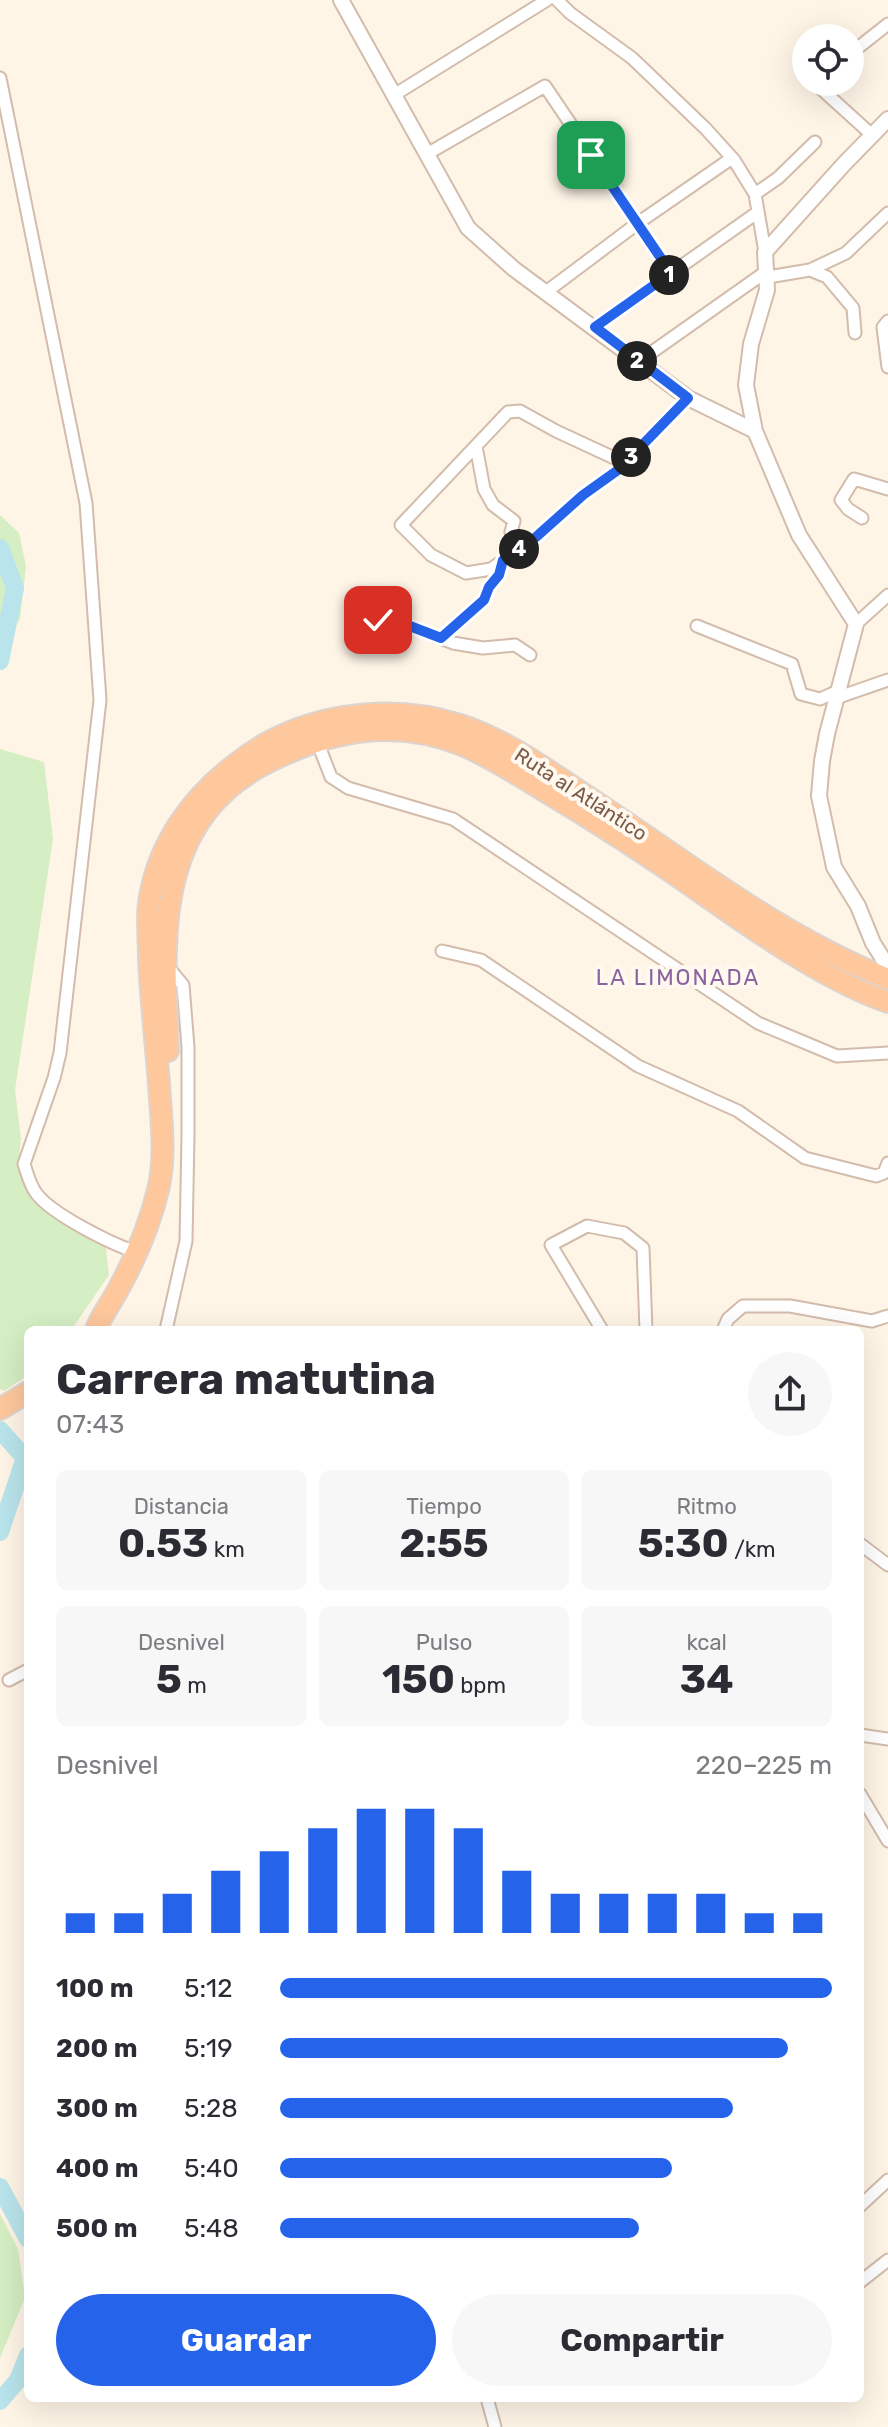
<!DOCTYPE html>
<html lang="es">
<meta charset="utf-8">
<style>
:root{--surface:#fff;--page:#f7f7f7;--text:#2b2b33;--muted:#7c7c81;--accent:#2563eb}
body{margin:0;font-family:Rubik,sans-serif;background:var(--page);color:var(--text);height:100vh;display:flex;flex-direction:column;font-size:30px;white-space:nowrap}
*{box-sizing:border-box;margin:0}
p{font-size:26px;color:var(--muted)}
.icon{flex:none;width:44px;height:44px;fill:none;stroke:currentColor;stroke-width:2;stroke-linecap:round;stroke-linejoin:round}
.map{position:relative;flex:1;overflow:hidden}
.sheet{position:absolute;left:24px;top:1326px;width:840px;height:1076px;display:flex;flex-direction:column;background:var(--surface);border-radius:12px;box-shadow:0 8px 32px #0002}
.sheet>*{flex:none}
.controls{position:absolute;left:792px;top:24px;display:grid;gap:16px}
.controls a{display:grid;place-items:center;width:72px;height:72px;border-radius:50%;background:var(--surface);box-shadow:0 8px 32px #0002;font-size:40px}
.pin{position:absolute;display:grid;place-items:center;width:68px;height:68px;color:#fff;margin:-34px;border-radius:16px;box-shadow:0 4px 12px #0006}
.km{position:absolute;width:40px;height:40px;margin:-20px;border-radius:50%;background:#222;color:#fff;font-size:22px;line-height:40px;text-align:center}
.round{display:grid;place-items:center;flex:none;width:84px;height:84px;border-radius:42px;background:var(--page)}
.headline{display:flex;align-items:center;justify-content:space-between;height:136px;padding:0 32px}
h1{font-size:44px;font-weight:700;line-height:60px}
.metrics{display:grid;grid-template-columns:repeat(3,1fr);gap:12px;height:136px;padding:8px 32px}
.metrics div{display:grid;align-content:center;border-radius:12px;background:var(--page);text-align:center}
.metrics b{font-size:40px;font-weight:700}
.metrics small{font-size:22px;font-weight:400}
.metrics p{font-size:22px}
.chart{height:224px;padding:16px 32px}
.chart p{display:flex;justify-content:space-between}
.chart svg{width:100%;height:144px;margin-top:8px;stroke:var(--accent);stroke-width:6}
.primary-button{display:flex;gap:16px;margin-top:auto;padding:16px 32px}
.primary-button a{flex:1;height:92px;border-radius:48px;background:var(--accent);color:#fff;font-size:32px;font-weight:700;line-height:92px;text-align:center}
.primary-button a+a{background:var(--page);color:var(--text)}
ul{padding:0 32px;list-style:none;font-size:26px}
li{display:grid;grid-template-columns:128px 96px 1fr;align-items:center;height:60px}
li i{height:20px;border-radius:10px;background:var(--accent)}
.map>svg:first-child{display:block}
</style>
<div class="map">
<svg width="888" height="2427" viewBox="0 0 888 2427">
<rect width="100%" height="100%" fill="#fef5e7"/>
<path fill="#d5eec3" d="M0,515L19,533L26,566L20,619L0,652Z
M0,749L44,762L53,839L15,1090L21,1139L18,1168L33,1202L82,1233L105,1241L109,1275L71,1330H28V1375L4,1391L0,1389Z
M0,2214L18,2249L25,2298L0,2358Z"/>
<g fill="none" stroke-linecap="round" stroke-linejoin="round">
<path stroke="#b9e4eb" stroke-width="18" d="M0,548L15,588L0,661
M0,1430L25,1458L0,1532
M0,2187L28,2239
M0,2401L18,2380L28,2355"/>
<defs>
<path id="minor" d="M557,0L570,13L632,58L706,129L734,160L755,194L765,252
M850,54L888,24
M0,78L86,503L100,700L60,1053L54,1078L24,1164C27,1173 30,1185 36,1193C51,1214 113,1245 139,1253
M821,82L818,86L872,135
M394,95L547,0
M427,154L545,86L671,273
M755,194L778,178L815,142
M810,270L846,253L888,213
M768,277L810,270L827,277L853,308L855,333
M546,292L638,223L732,158
M888,321L883,327L888,367
M595,327L758,212
M638,362L767,271
M476,446L484,489L493,505L514,521L511,532L527,543
M625,463L556,431L520,411L508,412L401,525L431,555L466,573L491,569L536,537L583,495L618,470L688,398
M862,518L848,509L841,500L854,479L888,489
M856,624L888,595
M364,626L378,620L385,623H402L453,643L483,648L515,645L530,655
M697,626L792,664L801,694L820,699L838,691
M441,638L484,600L489,587L499,575L503,560
M836,698L888,680
M317,741L331,777L348,788L453,819L758,1023L837,1056L888,1053
M442,951L481,960L638,1066L738,1111L805,1158L876,1176L884,1173L888,1163
M166,1330L186,1241L188,1135V1047L183,985L168,967
M602,1330L551,1245L587,1226L624,1233L643,1248L646,1330
M723,1330L728,1319L743,1306H790L872,1321L888,1316
M860,1544L888,1565
M9,1680L28,1670
M860,1735L888,1739
M860,1794L888,1841
M860,2206L888,2180
M860,2282L888,2260
M487,2398L495,2427"/>
<path id="tertiary" d="M341,0L468,228L514,269L688,398L755,431L799,535L856,624L827,734L822,761L819,796L834,867L858,906L873,943L885,962L888,963
M755,431L746,385L751,344L767,290L765,252L844,164L888,119"/>
<path id="trunk" d="M168,1051C164,938 151,819 272,760C308,743 347,729 388,730C453,731 490,758 543,790C595,821 646,854 696,889C752,928 824,980 888,1002
M97,1327C103,1313 113,1300 120,1286C137,1255 151,1221 159,1186C165,1157 162,1127 160,1098C157,1051 151,1005 149,957C149,940 147,921 149,903C157,846 191,798 236,764C297,715 386,701 460,725C509,741 551,773 594,801C690,864 780,936 888,979
M0,1409L28,1392"/>
</defs>
<use href="#minor" stroke="#d3bcab" stroke-width="15"/>
<use href="#tertiary" stroke="#d3bcab" stroke-width="18"/>
<use href="#trunk" stroke="#ddd4cf" stroke-width="24"/>
<use href="#minor" stroke="#fff" stroke-width="11"/>
<use href="#tertiary" stroke="#fff" stroke-width="14"/>
<use href="#trunk" stroke="#fec79c" stroke-width="20"/>
</g>
<g fill="none" stroke-linecap="round" stroke-linejoin="round">
<defs>
<path id="route" d="M378,620L385,623H402L441,638L484,600L489,587L499,575L503,560L536,537L583,495L618,470L688,398L595,327L671,273L591,155"/>
</defs>
<use href="#route" stroke="#fff" stroke-width="16"/>
<use href="#route" stroke="#2563eb" stroke-width="10"/>
</g>
<g text-anchor="middle" stroke-width="8" stroke-linejoin="round" paint-order="stroke">
<g font-size="20" fill="#7c5a48" stroke="#fff9f0">
<text transform="translate(581 794) rotate(33)" y="7">Ruta al Atlántico</text>
</g>
<g font-size="22" letter-spacing="2" fill="#8b649f" stroke="#fff9f0">
<text x="678" y="985">LA LIMONADA</text>
</g>
</g>
</svg>
<div class="controls">
<a><svg class="icon" aria-label="locate" viewBox="0 0 24 24"><circle cx="12" cy="12" r="6"/><path d="M12 2v4M12 18v4M2 12h4M18 12h4"/></svg></a>
</div>
<div class="pin" style="left:591px;top:155px;background:#1e9e55"><svg class="icon" aria-label="arrive" viewBox="0 0 24 24"><path d="M6 21V4h12l-3 4 3 4H6"/></svg></div>
<div class="pin" style="left:378px;top:620px;background:#d93025"><svg class="icon" aria-label="check" viewBox="0 0 24 24"><path d="M5 12l5 5 9-10"/></svg></div>
<b class="km" style="left:669px;top:275px">1</b>
<b class="km" style="left:637px;top:361px">2</b>
<b class="km" style="left:631px;top:457px">3</b>
<b class="km" style="left:519px;top:549px">4</b>
<section class="sheet">
<div class="headline"><div><h1>Carrera matutina</h1><p>07:43</p></div><a class="round"><svg class="icon" aria-label="share" viewBox="0 0 24 24"><path d="M12 15V3M7 8l5-5 5 5M5 13v7h14v-7"/></svg></a></div>
<div class="metrics">
<div><p>Distancia</p><b>0.53<small> km</small></b></div>
<div><p>Tiempo</p><b>2:55</b></div>
<div><p>Ritmo</p><b>5:30<small> /km</small></b></div>
</div>
<div class="metrics">
<div><p>Desnivel</p><b>5<small> m</small></b></div>
<div><p>Pulso</p><b>150<small> bpm</small></b></div>
<div><p>kcal</p><b>34</b></div>
</div>
<div class="chart"><p><span>Desnivel</span>220–225 m</p>
<svg viewBox="0 0 160 44" preserveAspectRatio="none"><path d="M5 44V38M15 44V38M25 44V32M35 44V25M45 44V19M55 44V12M65 44V6M75 44V6M85 44V12M95 44V25M105 44V32M115 44V32M125 44V32M135 44V32M145 44V38M155 44V38"/></svg>
</div>
<ul>
<li><b>100 m</b>5:12<i style="width:100%"></i></li>
<li><b>200 m</b>5:19<i style="width:92%"></i></li>
<li><b>300 m</b>5:28<i style="width:82%"></i></li>
<li><b>400 m</b>5:40<i style="width:71%"></i></li>
<li><b>500 m</b>5:48<i style="width:65%"></i></li>
</ul>
<div class="primary-button"><a>Guardar</a><a>Compartir</a></div>
</section>
</div>
